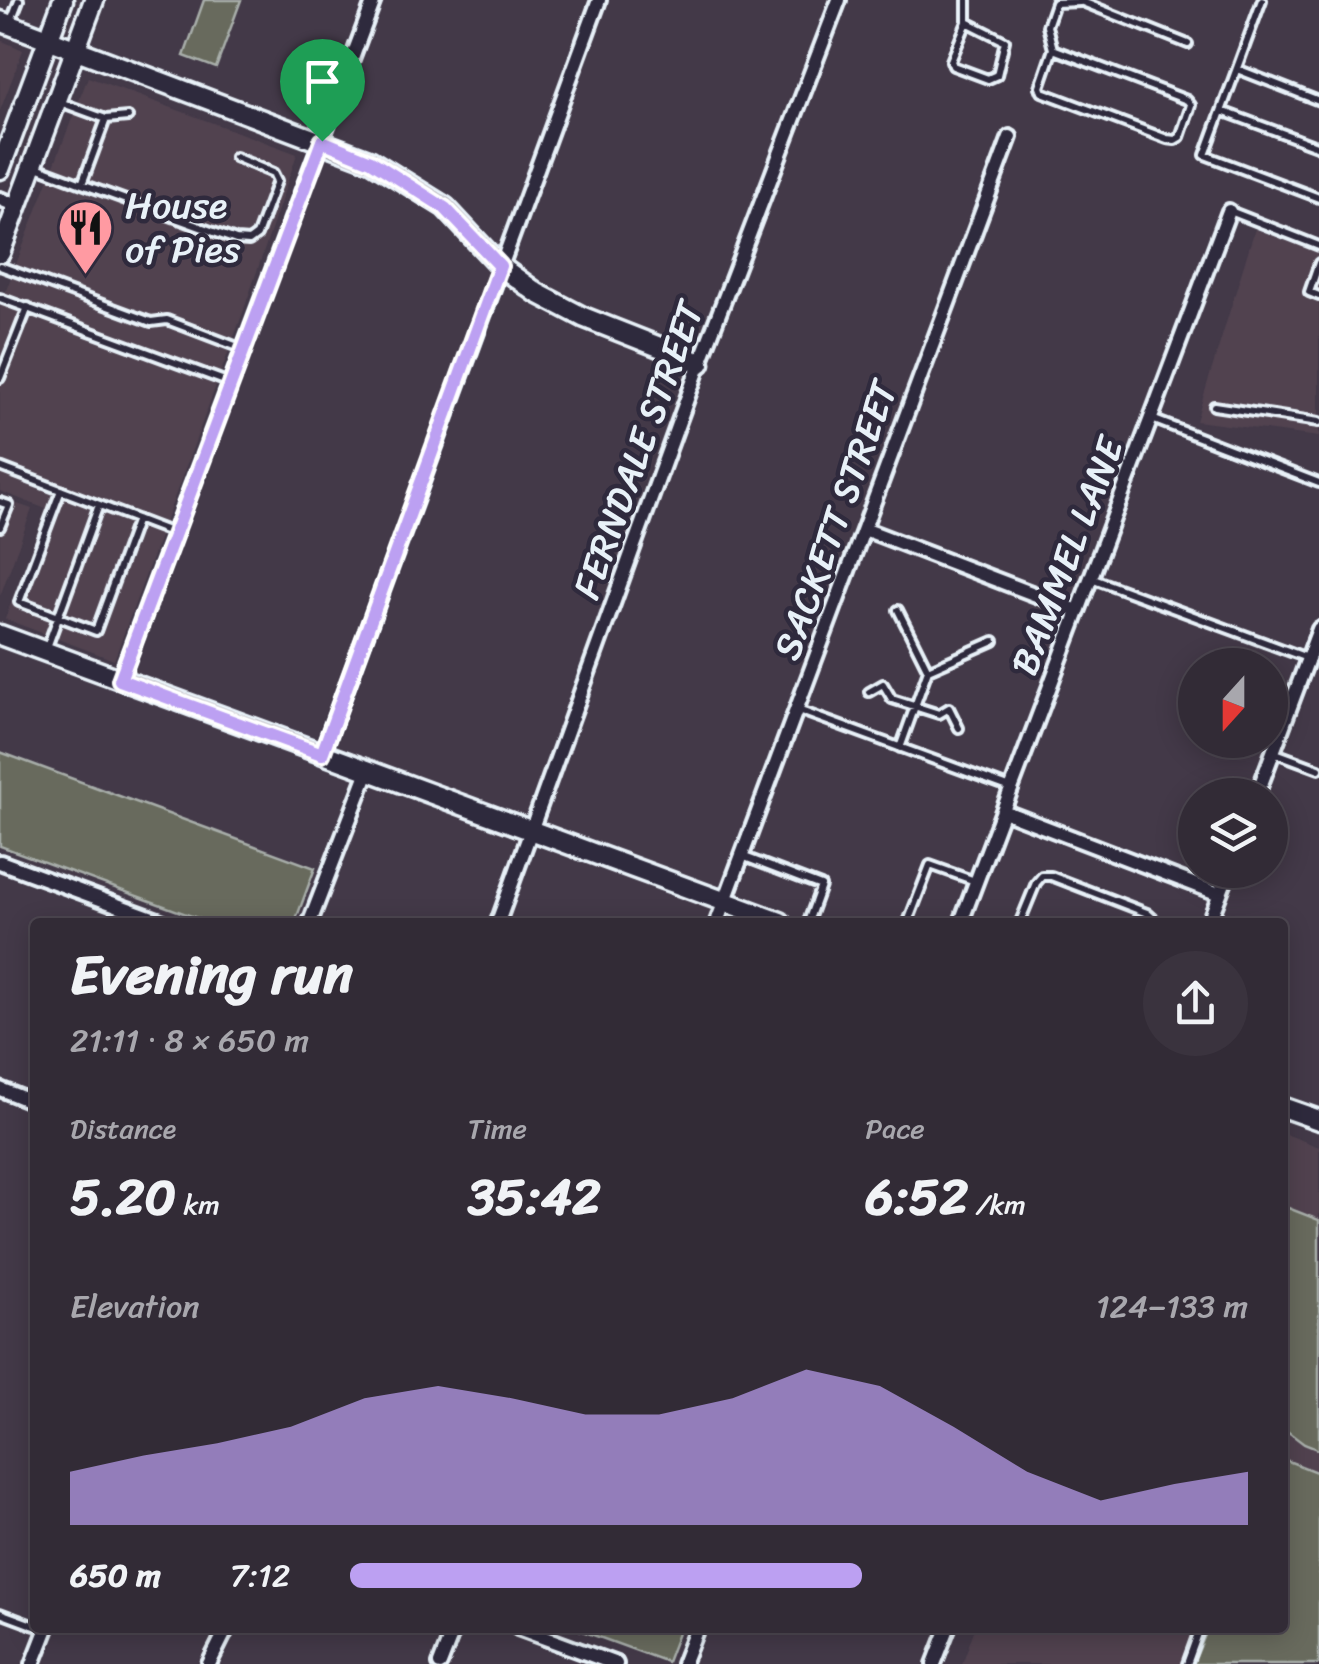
<!DOCTYPE html>
<meta charset="utf-8">
<style>
:root{--surface:#322b36;--page:#3a333e;--text:#f1f3f6;--muted:#a8a7ad;--line:#4d4751;--accent:#bca0f2}
body{margin:0;font-family:Sriracha,sans-serif;background:var(--page);color:var(--text);height:100vh;display:flex;flex-direction:column;font-size:38px;white-space:nowrap}
*{box-sizing:border-box;margin:0}
p{font-size:32px;color:var(--muted)}
.icon{flex:none;width:55px;height:55px;fill:none;stroke:currentColor;stroke-width:2;stroke-linecap:round;stroke-linejoin:round}
.map{position:relative;flex:1;overflow:hidden}
.panel{position:absolute;left:30px;top:918px;width:1258px;height:715px;display:flex;flex-direction:column;background:var(--surface);border-radius:10px;box-shadow:0 5px 25px #0003,0 0 0 2px var(--line)}
.panel>*{flex:none}
.needle{width:65px;rotate:201deg}
.controls{position:absolute;left:1178px;top:648px;display:grid;gap:20px}
.controls a{display:grid;place-items:center;width:110px;height:110px;border-radius:50%;background:var(--surface);box-shadow:0 5px 25px #0003,0 0 0 2px var(--line);font-size:50px}
.pin{position:absolute;display:grid;place-items:center;width:85px;height:85px;color:#fff;margin:-102px -42px;border-radius:50% 50% 50% 0;rotate:-45deg;box-shadow:0 0 10px #0007}
.pin .icon{rotate:45deg}
.round{display:grid;place-items:center;flex:none;width:105px;height:105px;border-radius:52px;background:var(--page)}
.head{display:flex;align-items:center;justify-content:space-between;height:170px;padding:0 40px}
h1{font-size:55px;font-weight:800;line-height:75px}
.figures{display:grid;grid-template-columns:repeat(3,1fr);gap:15px;height:170px;padding:10px 40px}
.figures div{display:grid;align-content:center}
.figures b{font-size:50px;font-weight:800}
.figures small{font-size:28px;font-weight:400}
.figures p{font-size:28px}
.chart{height:280px;padding:20px 40px}
.chart p{display:flex;justify-content:space-between}
.chart svg{width:100%;height:180px;margin-top:10px;fill:var(--accent);opacity:.7}
ul{padding:0 40px;list-style:none;font-size:32px}
li{display:grid;grid-template-columns:160px 120px 1fr;align-items:center;height:75px}
li i{height:25px;border-radius:12px;background:var(--accent)}
.map>svg:first-child{display:block}
</style>
<div class="map">
<svg width="1319" height="1664" viewBox="0 0 1319 1664">
<rect width="100%" height="100%" fill="#433948"/>
<filter id="ink" filterUnits="userSpaceOnUse"><feTurbulence type="fractalNoise" baseFrequency=".01" numOctaves="2"/><feDisplacementMap in="SourceGraphic" scale="20" xChannelSelector="R" yChannelSelector="G"/><feConvolveMatrix kernelMatrix="1 2 1 2 8 2 1 2 1" color-interpolation-filters="sRGB"/></filter>
<g filter="url(#ink)">
<path fill="#514350" d="M0,40L23,50L0,111Z
M88,77L297,154L241,318L114,660L5,619L46,509L0,491V306Z
M1255,229L1319,253V437L1196,421Z
M0,498L32,509L0,596Z
M1283,1133L1319,1147V1664H962L975,1628H1282Z"/>
<path fill="#686b5d" stroke="#a8aeaa" stroke-width="2.5" d="M204,0H241L216,68L184,56Z
M0,752L315,868L295,922H208L0,846Z
M1283,1206L1319,1220V1450L1304,1444L1283,1428Z
M1283,1459L1319,1473V1664H1193L1208,1628H1282Z
M574,1628H680L667,1662Z"/>
<g fill="none" stroke-linecap="round" stroke-linejoin="round">
<defs>
<path id="lane" d="M967,0V22L951,61L953,66L988,79L997,75L1005,41L967,22
M1262,0L1205,155L1319,198
M1080,1L1188,44
M10,23L19,0
M1053,49L1040,87L1042,92L1167,139L1175,140L1180,137L1191,105L1187,100L1053,49L1047,26L1055,3L1080,2
M1237,69L1319,101
M1222,111L1319,147
M106,119L128,117
M34,166L82,184L106,119L57,101
M82,184L236,240L249,241L257,235L277,181L273,173L235,157
M1230,211L1319,246
M1319,263L1309,292L1319,296
M0,266L151,322L167,320L243,349
M0,298L230,383
M0,378L28,307
M1214,406L1319,422
M1152,419L1319,483
M0,467L173,533
M61,490L19,602L96,631L137,519
M0,502L9,505L0,527
M1091,578L1307,658
M898,610L928,670L900,748
M46,650L99,505
M928,670L994,641
M869,692L883,684L892,699L939,714L949,708L959,728
M798,710L1011,788
M1273,752L1319,769
M742,856L821,886L808,922
M908,922L930,865L975,881
M1020,922L1036,883L1042,876H1051L1147,913L1157,922
M0,1613L35,1626
M1187,1664L1200,1628"/>
<path id="street" d="M0,199L17,206
M864,529L1078,611
M120,679L374,0
M322,754L599,0
M1257,795L1319,629
M1003,811L1219,894
M0,862L163,922
M310,922L368,771
M498,922L700,363L839,0
M717,922L1010,137
M961,922L1229,211
M1209,922L1229,870
M0,1089L35,1103
M518,1628L616,1664
M33,1664L47,1628
M209,1664L227,1628
M440,1664L454,1628
M683,1664L697,1628
M934,1664L948,1628"/>
<path id="secondary" d="M0,21L371,161L445,207L500,266L537,293L583,317L700,363
M0,169L63,0
M0,253L94,0
M0,635L780,922
M1282,1107L1319,1120"/>
</defs>
<use href="#lane" stroke="#e8f1f8" stroke-width="14"/>
<use href="#street" stroke="#e8f1f8" stroke-width="20"/>
<use href="#secondary" stroke="#e8f1f8" stroke-width="25"/>
<use href="#lane" stroke="#2f2a3d" stroke-width="6"/>
<use href="#street" stroke="#2f2a3d" stroke-width="12"/>
<use href="#secondary" stroke="#2f2a3d" stroke-width="18"/>
</g>
</g>
<g fill="none" stroke-linecap="round" stroke-linejoin="round" filter="url(#ink)">
<defs>
<path id="route" d="M322,141L371,161L445,208L500,266L322,754L120,680Z"/>
</defs>
<use href="#route" stroke="#fff" stroke-width="20"/>
<use href="#route" stroke="#bca0f2" stroke-width="12"/>
</g>
<defs>
<symbol id="restaurant-pin" viewBox="-11 -11 22 30"><path d="M0 17L-7.5 6A9.5 9.5 0 1 1 7.5 6Z" fill="#ff9aa2" stroke="#2f2a3d"/><path d="M-5-6h1v4h1v-4h1v4h1v-4h1v5L-1.5 .5V6h-2V.5L-5-1ZM5-6V6H3V1.5H1.5Q1.5-4 5-6Z" fill="#111"/></symbol>
</defs>
<g fill-rule="evenodd">
<use href="#restaurant-pin" x="54" y="196" width="63" height="86"/>
</g>
<g text-anchor="middle" stroke-width="9" stroke-linejoin="round" paint-order="stroke">
<g font-size="38" fill="#e8f1f8" stroke="#2f2a3d" text-anchor="start">
<text x="125" y="218">House<tspan x="125" dy="44">of Pies</tspan></text>
</g>
<g font-size="38" fill="#e8f1f8" stroke="#2f2a3d">
<text transform="translate(638 450) rotate(-70)" y="13">FERNDALE STREET</text>
<text transform="translate(835 520) rotate(-70)" y="13">SACKETT STREET</text>
<text transform="translate(1067 556) rotate(-69)" y="13">BAMMEL LANE</text>
</g>
</g>
</svg>
<div class="controls">
<a><svg class="needle" viewBox="-14 -14 28 28"><path d="M0-13l5 13h-10z" fill="#e53935"/><path d="M0 13l5-13h-10z" fill="#a8a7ad"/></svg></a>
<a><svg class="icon" aria-label="layers" viewBox="0 0 24 24"><path d="M12 4l9 5-9 5-9-5zM3 14l9 5 9-5"/></svg></a>
</div>
<div class="pin" style="left:322px;top:141px;background:#1e9e55"><svg class="icon" aria-label="arrive" viewBox="0 0 24 24"><path d="M6 21V4h12l-3 4 3 4H6"/></svg></div>
<section class="panel">
<div class="head"><div><h1>Evening run</h1><p>21:11 · 8 × 650 m</p></div><a class="round"><svg class="icon" aria-label="share" viewBox="0 0 24 24"><path d="M12 15V3M7 8l5-5 5 5M5 13v7h14v-7"/></svg></a></div>
<div class="figures">
<div><p>Distance</p><b>5.20<small> km</small></b></div>
<div><p>Time</p><b>35:42</b></div>
<div><p>Pace</p><b>6:52<small> /km</small></b></div>
</div>
<div class="chart"><p><span>Elevation</span>124–133 m</p>
<svg viewBox="0 0 160 44" preserveAspectRatio="none"><path d="M0 44V31L10 27L20 24L30 20L40 13L50 10L60 13L70 17L80 17L90 13L100 6L110 10L120 20L130 31L140 38L150 34L160 31V44z"/></svg>
</div>
<ul>
<li><b>650 m</b>7:12<i style="width:57%"></i></li>
</ul>
</section>
</div>
